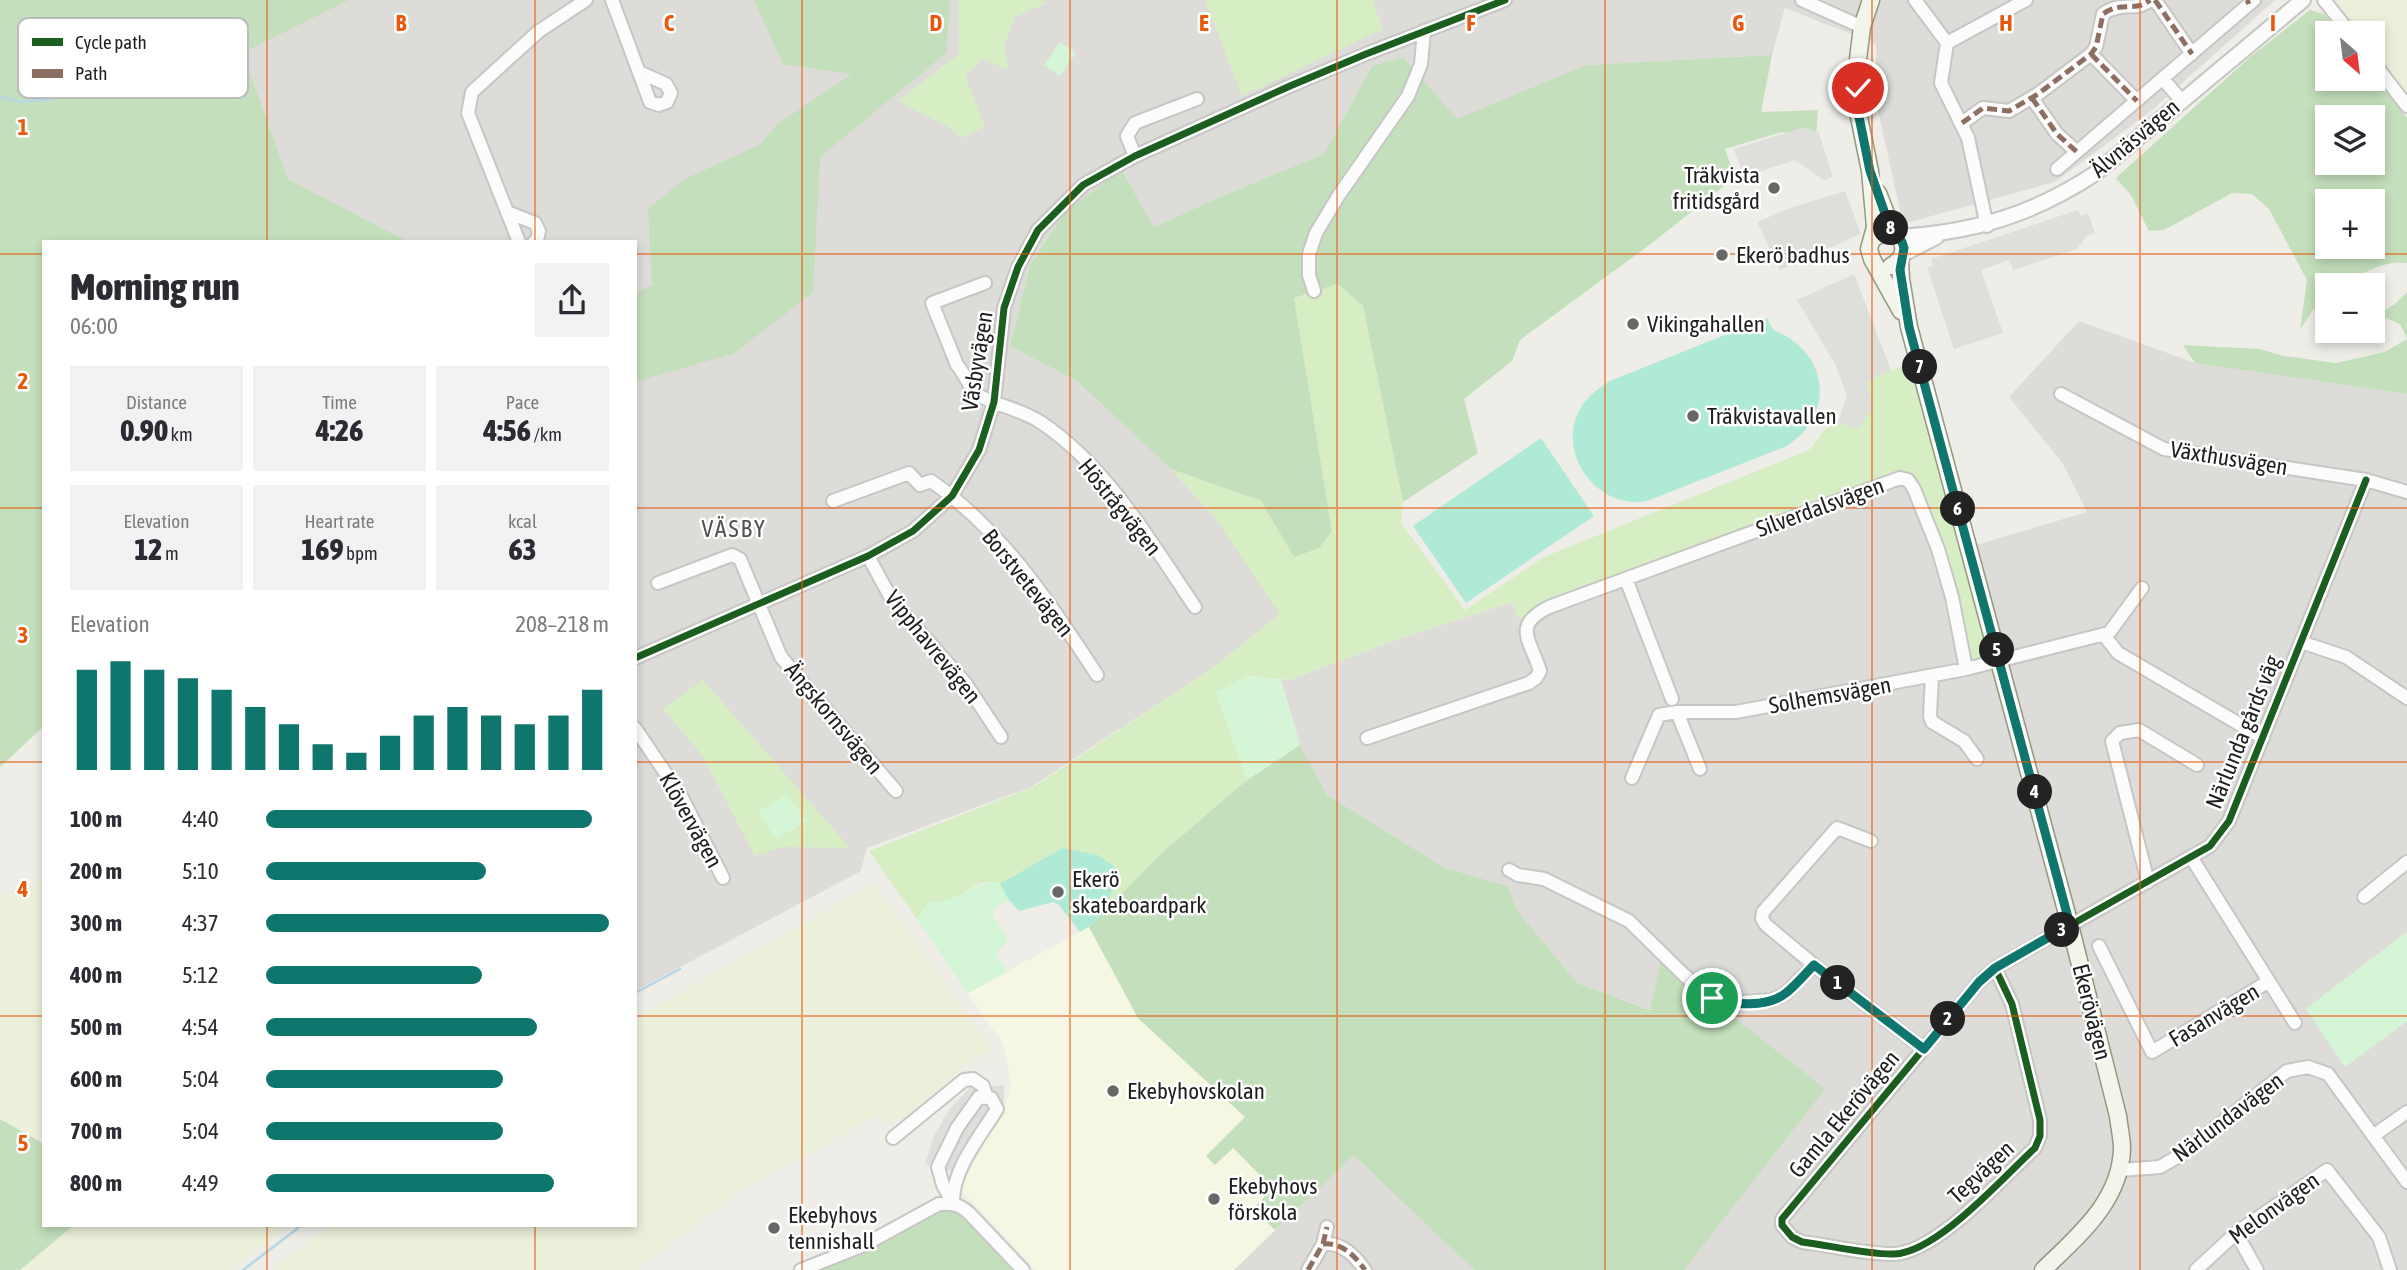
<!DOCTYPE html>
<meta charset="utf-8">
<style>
:root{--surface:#fff;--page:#f2f2f3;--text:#2b2b33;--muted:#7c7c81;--accent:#0f766e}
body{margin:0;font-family:"Asap Condensed",sans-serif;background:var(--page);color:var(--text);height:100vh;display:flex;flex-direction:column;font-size:26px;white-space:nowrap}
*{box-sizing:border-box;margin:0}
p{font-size:23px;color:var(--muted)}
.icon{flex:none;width:38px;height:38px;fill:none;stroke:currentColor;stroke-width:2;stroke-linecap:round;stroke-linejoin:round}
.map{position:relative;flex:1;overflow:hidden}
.sheet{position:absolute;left:42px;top:240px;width:595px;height:987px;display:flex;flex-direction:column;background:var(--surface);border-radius:0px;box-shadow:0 4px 10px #0003}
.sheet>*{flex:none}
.needle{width:46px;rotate:152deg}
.tools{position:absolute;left:2315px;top:21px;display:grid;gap:14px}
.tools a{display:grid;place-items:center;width:70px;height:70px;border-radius:0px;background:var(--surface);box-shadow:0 4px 10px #0003;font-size:35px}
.pin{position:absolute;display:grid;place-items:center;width:60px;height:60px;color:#fff;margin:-30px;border:4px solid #fff;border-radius:50%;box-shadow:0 2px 7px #0007}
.km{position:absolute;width:35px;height:35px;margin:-18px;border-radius:50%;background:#222;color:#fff;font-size:19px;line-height:35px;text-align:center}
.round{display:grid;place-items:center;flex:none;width:74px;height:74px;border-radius:0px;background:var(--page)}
.overview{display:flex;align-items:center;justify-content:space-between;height:119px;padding:0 28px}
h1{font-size:38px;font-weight:800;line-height:52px}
.metrics{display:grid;grid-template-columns:repeat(3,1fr);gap:10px;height:119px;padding:7px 28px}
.metrics div{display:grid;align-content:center;border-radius:0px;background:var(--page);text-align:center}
.metrics b{font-size:30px;font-weight:800}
.metrics small{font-size:19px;font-weight:400}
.metrics p{font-size:19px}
.chart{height:196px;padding:14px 28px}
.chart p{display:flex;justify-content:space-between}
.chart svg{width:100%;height:126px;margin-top:7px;stroke:var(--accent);stroke-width:6}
ul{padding:0 28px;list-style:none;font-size:23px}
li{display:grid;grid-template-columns:112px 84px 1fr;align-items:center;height:52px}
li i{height:18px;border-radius:9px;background:var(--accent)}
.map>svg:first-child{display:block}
</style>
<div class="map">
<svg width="2407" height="1270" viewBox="0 0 2407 1270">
<rect width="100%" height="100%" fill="#eeede8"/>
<path fill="#dddcd9" d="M349,0H2275L2152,110L2055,182L1903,224L1876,101V44L1785,8L1772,55L1586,65L1456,120L1403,57L1372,66L1324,154L1220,197L1154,227L1123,171L1065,212L1030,265L1010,346L1077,381L1171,469L1217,520L1281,614L1211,669L1031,787L867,848L861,871L635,991V242L407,241L288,179L243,53Z
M2079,321L2195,363L2407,394V932L2306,1009L2345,1066L2407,1021V1270H1684L1824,1089L1662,961L1651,1010L1577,983L1516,909L1508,886L1445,868L1327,795L1300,745L1281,680H1289L1390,642L1512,602L1519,618L1791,517L1946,462L1969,547L2087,512L2063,464L2009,397Z
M1354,1154L1474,1270H1234Z"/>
<path fill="#f6f7e3" d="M1089,927L1138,1018L1245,1117L1233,1148L1273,1189L1253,1209L1275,1230L1234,1270H1036L960,1189L1007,1101L1011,1081L1003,1044L968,993Z"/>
<path fill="#ecefda" d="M2324,0H2407V105L2373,63V33H2349Z
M44,878V1144L0,1119V897Z
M874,884L993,1049L961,1068L918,1110L893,1124L878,1115L741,1190L636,1270H271L331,1225H635V1018Z
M74,1225H289L230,1270H20Z"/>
<path fill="#d7eec4" d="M958,0H1041L1047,3L1015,17L1004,46L1009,70L983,59L965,76L985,127L960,138L950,128L898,101L959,54Z
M1205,0H1372L1383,29L1242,96Z
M1338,284L1363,306L1403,502L1401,523L1465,610L1544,557L1809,450L1826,428L1838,422L1857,429L1866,383L1891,370L1918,362L2000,662L1966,669L1952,597L1908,481L1791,517L1519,619L1512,602L1390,642L1289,680L1248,676L1216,692L1247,780L1163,852L1108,909L1116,867L1062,848L1000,884C977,874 962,901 942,903C938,903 934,902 930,901L917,919L869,851L1035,786L1211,669L1280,614L1217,520L1171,469L1261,501L1294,556L1332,531L1294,298Z
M703,680L850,848L784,847L755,856L702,755L663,709Z"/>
<path fill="#c4dfbb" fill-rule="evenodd" d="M0,0H349L243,53L288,179L407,241L44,242V726L0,767Z
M754,0H948L950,5L946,53L820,157L813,292L735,353L635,382V294L652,285L648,209L683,180L759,145L779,123L852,74L783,64Z
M2310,10L2324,14L2339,33H2328V79H2373V76L2407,118V263C2378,258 2351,285 2328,285L2327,296L2312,311L2300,330L2307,280L2269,209L2252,194L2232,193L2164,230L2149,231L2131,195L2116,178L2250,57ZM2373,117V163H2328V117ZM2328,201H2373V247H2328Z
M1772,55L1761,112L1818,110L1816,136L1782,132L1725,149L1735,177L1652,243L1520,340L1512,361L1464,399L1478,453L1403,502L1363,306L1338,284L1294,298L1332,531L1319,548L1294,557L1261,501L1171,469L1077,381L1010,346L1030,265L1065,212L1122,170L1154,227L1220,197L1324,154L1372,66L1403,57L1457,119L1586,65Z
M2407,292V338L2400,324L2386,318L2373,321V317L2395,304Z
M2407,339V394L2195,363L2183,345L2260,349L2284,356L2336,363L2385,352Z
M1300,745L1327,795L1445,868L1508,886L1516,909L1577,983L1650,1010L1661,960L1825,1089L1684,1270H1474L1354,1155L1275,1230L1253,1209L1273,1188L1233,1148L1215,1165L1206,1156L1245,1117L1138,1018L1089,927L1163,852L1247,780Z
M0,1119L44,1144V1225H74L20,1270H0Z
M937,1209H951L965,1216L1017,1270H813Z"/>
<path fill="#d4f6d7" d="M1060,42L1076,53L1060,76L1044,65Z
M1248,676L1281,680L1300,745L1247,780L1216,692Z
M786,794L808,821L776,839L758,812Z
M994,881L1000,884L1009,900L995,908L993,915L1008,940L996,953L1007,972L968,993L917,919L930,901C953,905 970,885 994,881Z
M2407,932V1021L2345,1067L2306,1009Z"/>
<path fill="#afead6" d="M1767,318L1773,330C1828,351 1837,413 1787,446L1647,501C1640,502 1632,503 1625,501C1584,492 1559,444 1581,407C1588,396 1599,388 1610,381Z
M1541,438L1594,516L1466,603L1413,526Z
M1062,848L1098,855L1116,868C1110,899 1111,915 1080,932L1058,904L1053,902L1019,911L1009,900L1000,884Z"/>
<path fill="#dededb" d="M1804,127L1819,133L1833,177L1824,180L1794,160L1744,177L1734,149Z
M1845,191L1861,234L1780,270L1757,222L1793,207Z
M2078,210L2081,216L2088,213L2095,233L2087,236L2077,249L2013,270L2009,260L1981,270L2003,333L1954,349L1927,267L1933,266L1931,259Z
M1854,274L1891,370L1866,383L1874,406L1857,429L1838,422L1847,395L1835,364L1797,300Z
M973,1084L996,1086L1004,1085V1100L996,1118L961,1174L925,1164L934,1136L949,1110Z"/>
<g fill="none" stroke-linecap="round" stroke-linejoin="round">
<path stroke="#b8d7e4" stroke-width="2.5" d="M0,97L22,102L246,79
M635,993L680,969
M243,1270L302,1225"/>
<defs>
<path id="minor" d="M612,0L650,102L659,105L667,102L671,93L666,84L639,72
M1802,0L1862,27
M1915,0L1947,43
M2155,0L2192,54
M2324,0L2350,33
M2091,54L2137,101
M2373,62L2407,106
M2163,79L2181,100
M2032,98L2057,134L2077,152
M1962,123L1983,108L2009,111L2038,94L2091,54L2096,47L2103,14C2123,0 2135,13 2150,0
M1135,156L1127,136L1135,123L1197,99
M2057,169L2254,0
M507,212L535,223L539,231L537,240L534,242
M1987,226L1968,138L1941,83L1947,43L2026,0
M519,242L468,113L472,92L539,31L586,0
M985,283L932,303L957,365C965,373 969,389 978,395C998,406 1023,410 1042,423C1108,468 1151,542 1195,607
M1314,291L1309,275V254L1316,233L1339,195L1408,96L1421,64L1424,31
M2061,394L2164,449L2366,480L2407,492
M833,501L909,473L920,485L931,481C1002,530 1051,604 1097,675
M868,556L892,600L966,684L1001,737
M1626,579L1672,699
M658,583L732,555L740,559L781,657L896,791
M2104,635L2118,653L2263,738
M2301,642L2346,657L2407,698
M635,658L868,556L913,531L952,496L979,450L994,402L1004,308L1018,267L1038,230L1083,185L1135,156L1290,86L1366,54L1505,0
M1932,676L1930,716L1932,722L1964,741L1977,759
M1677,712L1700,769
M635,728L681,796L723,878
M1367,738L1529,683L1536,678L1540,671C1531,640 1511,626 1549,607L1900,478L1908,480L1914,489L1938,549L1952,597L1966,669
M1632,778L1659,715L1677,712H1736L1966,669L2109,633L2142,588
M1871,841L1837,828L1763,912L1762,919L1766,925L1814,965L1924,1049
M2191,857L2295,1023
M1509,870L1518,875L1544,879L1629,921L1684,975L1712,998L1727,1003L1772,1000L1785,994L1814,965
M2148,882L2112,741L2120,733L2139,730L2197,765
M2364,897L2407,862
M2099,946L2152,1052L2269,981
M1995,968L2012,1004L2040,1120V1136L2035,1148C2002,1178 1938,1252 1894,1254C1869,1255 1828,1245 1802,1242L1792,1237L1782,1225V1219L1979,982L1995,968L2210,846L2229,821L2366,480
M979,1097L991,1098L997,1109C980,1137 952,1169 953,1203L943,1185L938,1167L957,1128Z
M2373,1136L2407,1112
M893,1138L964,1080L973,1079L983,1086L987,1098
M2120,1170L2160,1167L2182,1154L2287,1071L2308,1067L2328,1074L2407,1182
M2236,1233L2257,1270
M1323,1244L1327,1227
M801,1270L864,1245L939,1204C952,1203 959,1204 969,1213L1023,1270
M1308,1270L1323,1244C1342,1242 1355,1256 1365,1270
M2196,1270L2236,1233L2327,1170L2379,1237L2390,1270"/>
<path id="tertiary" d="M1899,237C1975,232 2032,215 2096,173L2303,0
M1903,254L1936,237"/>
<path id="secondary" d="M1871,0L1862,27L1858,59V112L1870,171L1875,227L1869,249L1872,259L1901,311
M1878,193L1894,234
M1873,239C1895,219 1918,252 1891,266
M1900,260L1901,279L1909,327L2070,925L2118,1116C2119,1126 2122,1138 2122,1148C2121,1201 2078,1236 2043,1270"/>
</defs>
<use href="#minor" stroke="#c6c6c4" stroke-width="16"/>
<use href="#tertiary" stroke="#c6c6c4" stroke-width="18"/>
<use href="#secondary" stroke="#94997e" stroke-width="19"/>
<use href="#minor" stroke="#fcfcfc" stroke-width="12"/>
<use href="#tertiary" stroke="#fcfcfc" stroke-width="14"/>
<use href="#secondary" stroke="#f3f4eb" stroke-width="16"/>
<path stroke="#8d6e63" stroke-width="5" stroke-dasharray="10 5" stroke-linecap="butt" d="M2155,0L2192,54
M2247,0L2249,4
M2091,54L2137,101
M2032,98L2057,134L2077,152
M1962,123L1983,108L2009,111L2038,94L2091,54L2096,47L2103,14C2123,0 2135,13 2150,0
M1323,1244L1327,1227
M1308,1270L1323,1244C1342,1242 1355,1256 1365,1270"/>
<defs>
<path id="cycleway" d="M635,658L868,556L913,531L952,496L979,450L994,402L1004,308L1018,267L1038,230L1083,185L1135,156L1290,86L1366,54L1505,0
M1995,968L2012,1004L2040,1120V1136L2035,1148C2002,1178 1938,1252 1894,1254C1869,1255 1828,1245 1802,1242L1792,1237L1782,1225V1219L1979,982L1995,968L2210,846L2229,821L2366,480"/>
</defs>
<use href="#cycleway" stroke="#fff" stroke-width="11"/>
<use href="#cycleway" stroke="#1b5e20" stroke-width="7"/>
</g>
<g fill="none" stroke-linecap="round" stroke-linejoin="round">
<defs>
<path id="route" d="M1712,998C1733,1005 1767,1008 1786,993C1796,985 1805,974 1814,965L1924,1049L1979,982L1995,968L2070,925L1909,327L1900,270L1904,248L1902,242L1889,225L1870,171L1858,112V88"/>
</defs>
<use href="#route" stroke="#fff" stroke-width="14"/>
<use href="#route" stroke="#0f766e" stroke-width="9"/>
</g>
<path fill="none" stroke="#e8590c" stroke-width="2" stroke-opacity="0.55" d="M267,0V242M535,0V242M802,0V1270M1070,0V1270M1337,0V1270M1605,0V1270M1872,0V1270M2140,0V1270M0,254H44M635,254H2407M0,508H44M635,508H2407M0,762H44M635,762H2407M0,1016H44M635,1016H2407M267,1225V1270M535,1225V1270"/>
<g fill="#676765" stroke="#fff" stroke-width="2.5">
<circle cx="1774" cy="188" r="7"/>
<circle cx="1722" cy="255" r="7"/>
<circle cx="1633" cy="324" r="7"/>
<circle cx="1693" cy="416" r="7"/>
<circle cx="1058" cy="892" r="7"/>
<circle cx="1113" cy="1091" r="7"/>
<circle cx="1214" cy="1199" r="7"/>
<circle cx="774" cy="1228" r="7"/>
</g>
<g text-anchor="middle" stroke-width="5" stroke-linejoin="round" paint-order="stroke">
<g font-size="23" fill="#1f1f1f" stroke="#fff">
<text transform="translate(2135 138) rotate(-40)" y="8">Älvnäsvägen</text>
<text transform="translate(977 361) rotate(-81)" y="8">Väsbyvägen</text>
<text transform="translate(2229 458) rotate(9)" y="8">Växthusvägen</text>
<text transform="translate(1120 507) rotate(51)" y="8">Höstrågvägen</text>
<text transform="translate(1820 507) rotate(-20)" y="8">Silverdalsvägen</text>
<text transform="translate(1028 583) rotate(51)" y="8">Borstvetevägen</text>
<text transform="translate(933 647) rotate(51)" y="8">Vipphavrevägen</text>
<text transform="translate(1830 695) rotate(-10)" y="8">Solhemsvägen</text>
<text transform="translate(834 718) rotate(50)" y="8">Ängskornsvägen</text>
<text transform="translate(2243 732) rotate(-68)" y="8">Närlunda gårds väg</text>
<text transform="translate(691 820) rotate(61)" y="8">Klövervägen</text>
<text transform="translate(2092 1012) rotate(76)" y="8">Ekerövägen</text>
<text transform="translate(2214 1015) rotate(-31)" y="8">Fasanvägen</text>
<text transform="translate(1844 1114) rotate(-50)" y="8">Gamla Ekerövägen</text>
<text transform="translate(2228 1117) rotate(-37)" y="8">Närlundavägen</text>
<text transform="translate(1981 1172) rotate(-43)" y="8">Tegvägen</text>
<text transform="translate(2274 1208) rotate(-36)" y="8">Melonvägen</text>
</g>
<g font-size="23" fill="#1f1f1f" stroke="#fff" text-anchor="start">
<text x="1760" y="183" text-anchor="end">Träkvista<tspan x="1760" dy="26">fritidsgård</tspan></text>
<text x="1736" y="263">Ekerö badhus</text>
<text x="1647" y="332">Vikingahallen</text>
<text x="1707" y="424">Träkvistavallen</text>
<text x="1072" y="887">Ekerö<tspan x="1072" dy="26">skateboardpark</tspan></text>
<text x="1127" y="1099">Ekebyhovskolan</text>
<text x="1228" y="1194">Ekebyhovs<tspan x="1228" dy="26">förskola</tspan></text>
<text x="788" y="1223">Ekebyhovs<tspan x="788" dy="26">tennishall</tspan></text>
</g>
<g font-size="24" letter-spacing="2" fill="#525252" stroke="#fff">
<text x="734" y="537">VÄSBY</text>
</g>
</g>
<rect x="18" y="18" width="230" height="80" rx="10" fill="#fff" stroke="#bcbcbc" stroke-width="2"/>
<rect x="32" y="38" width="31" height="8" fill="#1b5e20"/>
<rect x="32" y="69" width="31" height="9" fill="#8d6e63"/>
<g font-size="19" fill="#1f1f1f">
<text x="75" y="49">Cycle path</text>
<text x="75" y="80">Path</text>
</g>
<g font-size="23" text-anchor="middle" font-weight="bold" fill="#e8590c" stroke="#fff" stroke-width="5" stroke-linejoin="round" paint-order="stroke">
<text x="401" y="31">B</text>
<text x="669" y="31">C</text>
<text x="936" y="31">D</text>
<text x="1204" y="31">E</text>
<text x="1471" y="31">F</text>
<text x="1738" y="31">G</text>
<text x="2006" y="31">H</text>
<text x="2273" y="31">I</text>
<text x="23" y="135">1</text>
<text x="23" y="389">2</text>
<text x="23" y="643">3</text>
<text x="23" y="897">4</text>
<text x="23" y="1151">5</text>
</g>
</svg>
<div class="tools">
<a><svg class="needle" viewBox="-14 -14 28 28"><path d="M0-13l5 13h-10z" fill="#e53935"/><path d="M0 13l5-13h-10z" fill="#7c7c81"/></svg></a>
<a><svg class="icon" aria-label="layers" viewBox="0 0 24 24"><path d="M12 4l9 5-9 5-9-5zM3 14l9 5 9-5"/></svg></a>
<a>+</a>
<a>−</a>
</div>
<div class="pin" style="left:1712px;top:998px;background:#1e9e55"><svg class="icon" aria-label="arrive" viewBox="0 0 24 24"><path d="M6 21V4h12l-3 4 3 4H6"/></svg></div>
<div class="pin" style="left:1858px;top:88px;background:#d93025"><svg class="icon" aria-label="check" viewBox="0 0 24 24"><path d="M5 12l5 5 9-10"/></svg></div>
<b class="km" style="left:1838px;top:983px">1</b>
<b class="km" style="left:1948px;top:1019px">2</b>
<b class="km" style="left:2062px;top:930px">3</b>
<b class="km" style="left:2035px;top:792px">4</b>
<b class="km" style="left:1997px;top:650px">5</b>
<b class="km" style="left:1958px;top:509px">6</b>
<b class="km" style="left:1920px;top:367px">7</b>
<b class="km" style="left:1891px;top:228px">8</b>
<section class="sheet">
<div class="overview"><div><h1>Morning run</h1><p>06:00</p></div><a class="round"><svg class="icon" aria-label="share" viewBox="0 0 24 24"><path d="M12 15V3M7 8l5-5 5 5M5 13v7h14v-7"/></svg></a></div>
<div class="metrics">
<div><p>Distance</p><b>0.90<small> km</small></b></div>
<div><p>Time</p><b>4:26</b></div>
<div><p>Pace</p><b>4:56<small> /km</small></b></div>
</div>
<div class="metrics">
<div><p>Elevation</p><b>12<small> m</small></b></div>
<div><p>Heart rate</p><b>169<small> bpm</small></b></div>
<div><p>kcal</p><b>63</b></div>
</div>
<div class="chart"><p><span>Elevation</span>208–218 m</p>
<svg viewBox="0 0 160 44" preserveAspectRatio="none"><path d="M5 44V9M15 44V6M25 44V9M35 44V12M45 44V16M55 44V22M65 44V28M75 44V35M85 44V38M95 44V32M105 44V25M115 44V22M125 44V25M135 44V28M145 44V25M155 44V16"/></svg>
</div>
<ul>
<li><b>100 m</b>4:40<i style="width:95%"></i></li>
<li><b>200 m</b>5:10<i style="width:64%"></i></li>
<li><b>300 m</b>4:37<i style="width:100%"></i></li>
<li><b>400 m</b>5:12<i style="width:63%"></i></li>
<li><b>500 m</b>4:54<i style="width:79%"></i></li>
<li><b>600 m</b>5:04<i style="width:69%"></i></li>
<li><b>700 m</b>5:04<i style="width:69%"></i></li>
<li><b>800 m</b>4:49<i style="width:84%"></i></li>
</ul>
</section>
</div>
